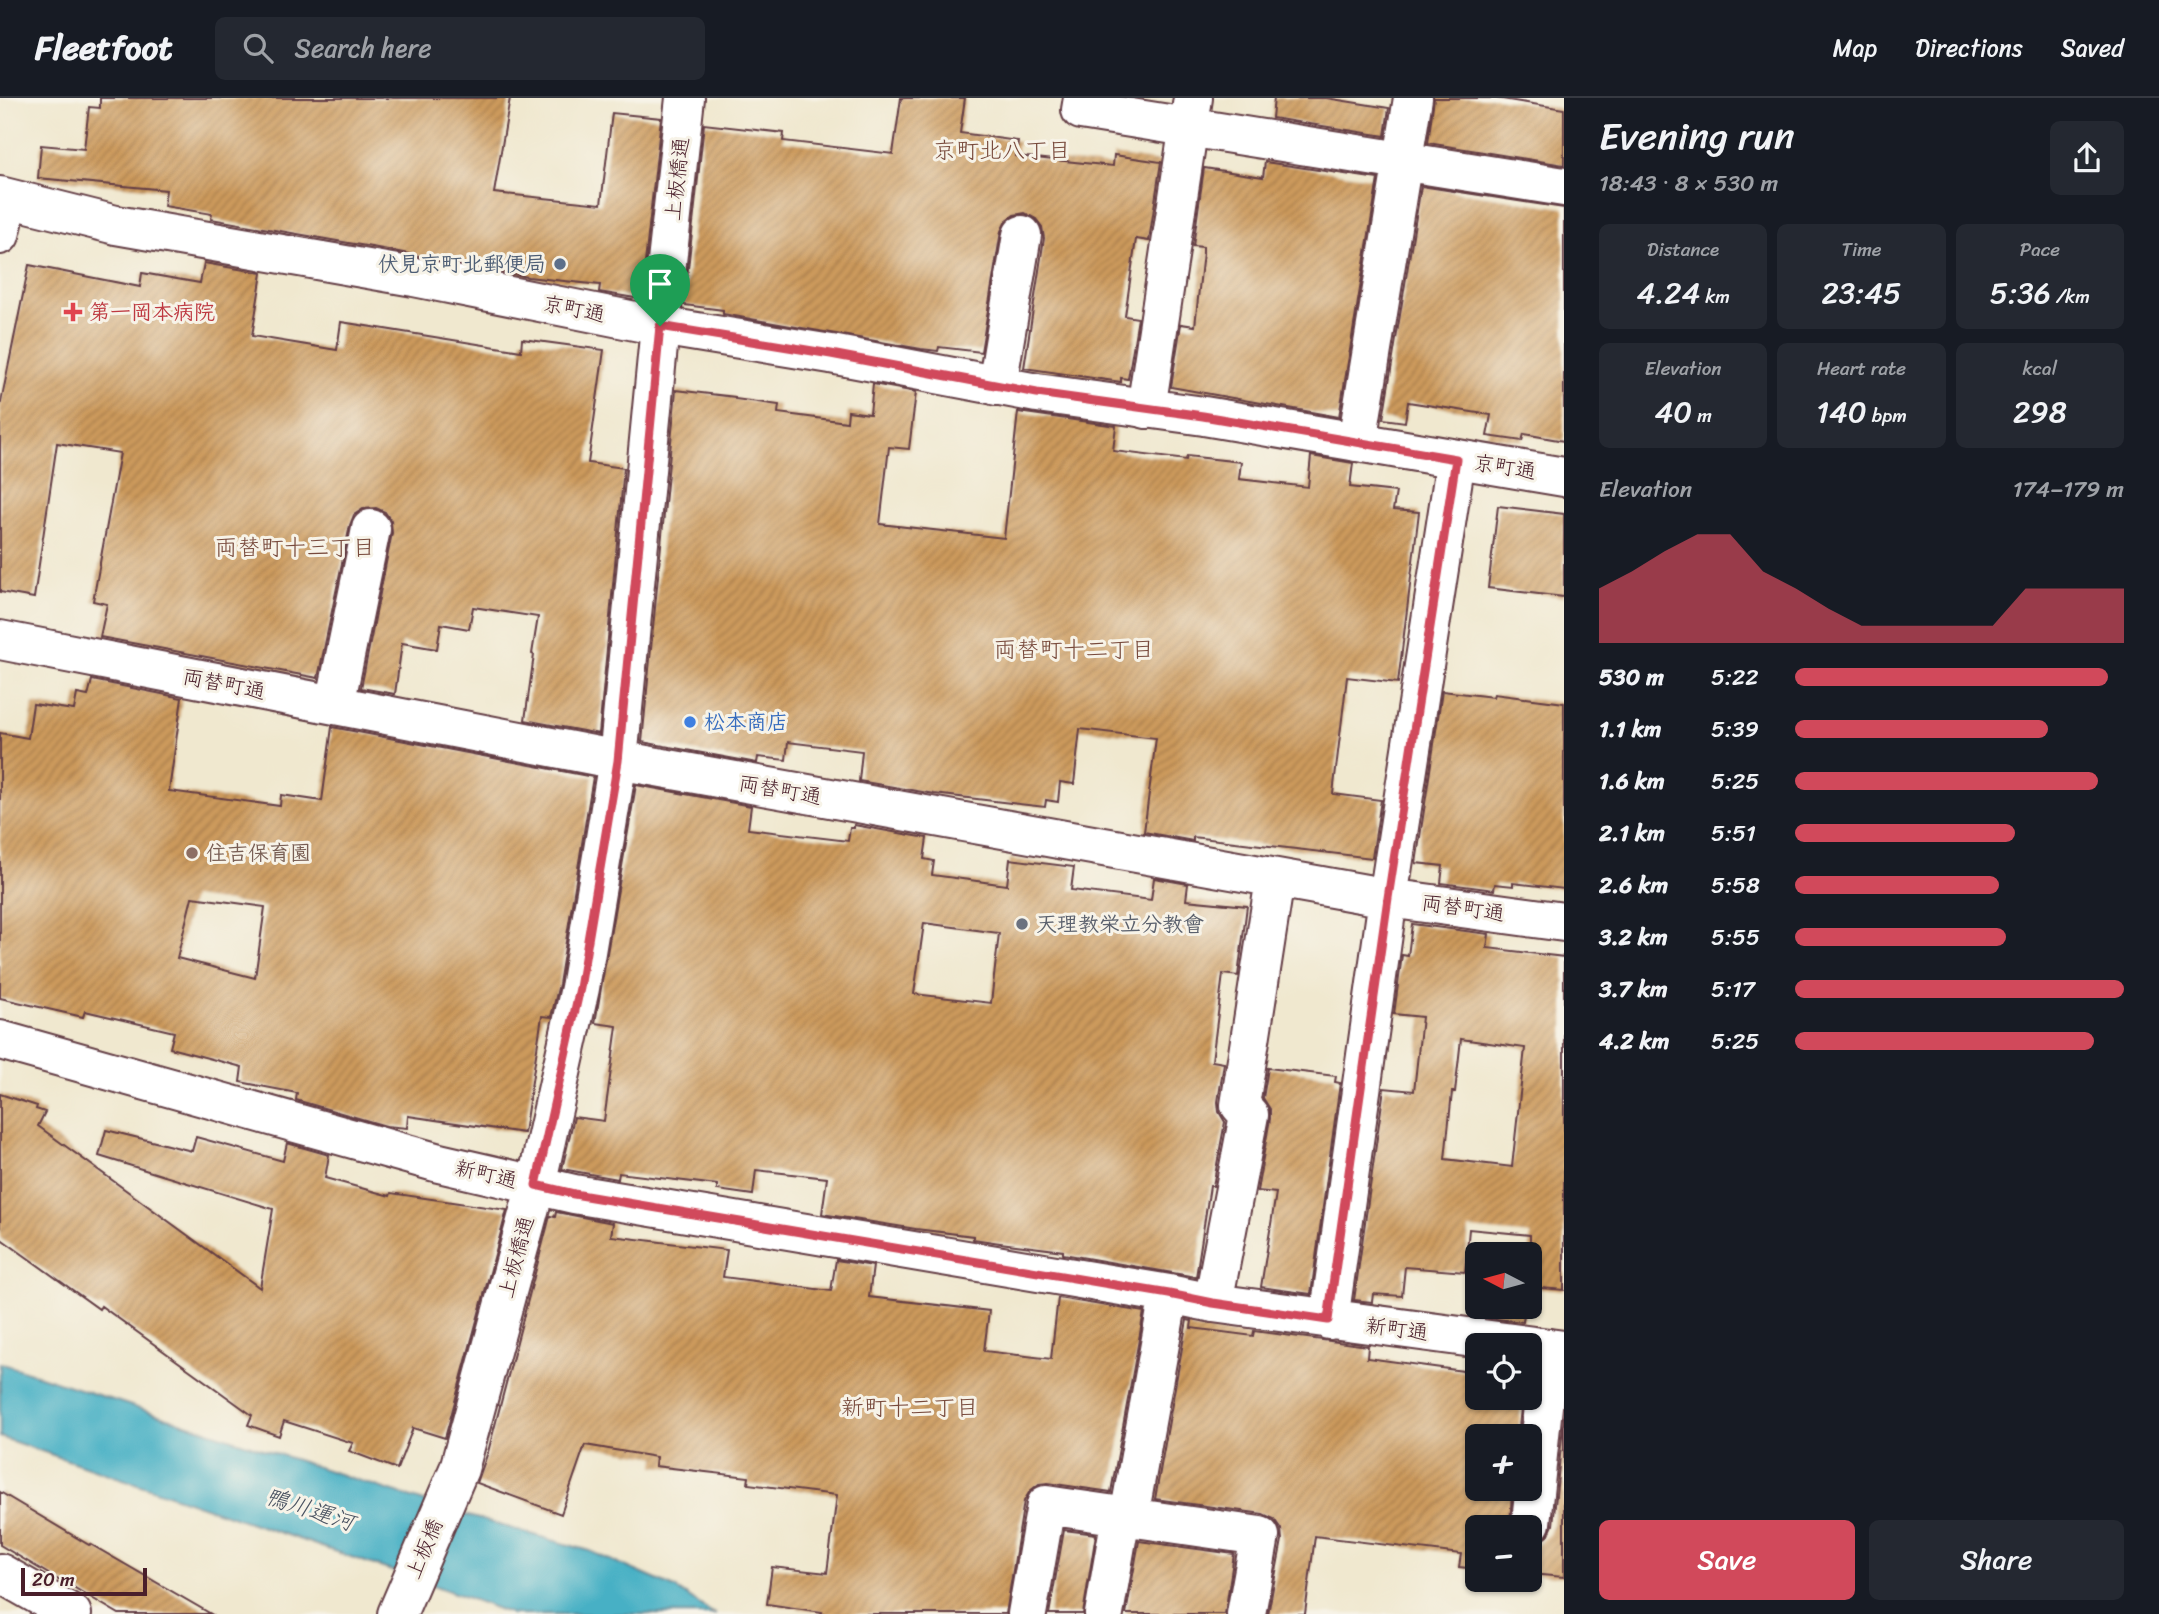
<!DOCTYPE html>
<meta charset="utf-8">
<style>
:root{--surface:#171b24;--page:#242831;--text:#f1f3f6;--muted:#9ea1a6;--line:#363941;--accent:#d1495b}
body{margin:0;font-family:Sriracha,"Klee One",sans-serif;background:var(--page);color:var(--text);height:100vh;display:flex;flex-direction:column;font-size:26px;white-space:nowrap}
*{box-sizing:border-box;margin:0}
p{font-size:23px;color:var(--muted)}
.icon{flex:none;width:38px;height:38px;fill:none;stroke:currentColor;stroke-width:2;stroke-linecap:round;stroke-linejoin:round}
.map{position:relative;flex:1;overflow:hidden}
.details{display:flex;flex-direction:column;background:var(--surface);width:595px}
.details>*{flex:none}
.needle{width:46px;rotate:276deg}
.controls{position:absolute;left:1465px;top:1144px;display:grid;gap:14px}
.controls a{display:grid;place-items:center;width:77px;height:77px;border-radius:10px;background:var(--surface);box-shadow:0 2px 5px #0004;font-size:35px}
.scale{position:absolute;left:21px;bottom:18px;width:126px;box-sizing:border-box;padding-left:7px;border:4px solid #4a1f2b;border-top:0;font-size:19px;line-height:24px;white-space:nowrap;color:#4a1f2b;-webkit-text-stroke:5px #f7f3e8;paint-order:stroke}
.pin{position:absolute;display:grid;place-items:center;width:60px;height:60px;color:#fff;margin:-72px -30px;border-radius:50% 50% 50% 0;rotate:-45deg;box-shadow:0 0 7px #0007}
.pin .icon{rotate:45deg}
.round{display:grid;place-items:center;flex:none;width:74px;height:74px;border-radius:10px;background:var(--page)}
.head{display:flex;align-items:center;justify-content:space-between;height:119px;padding:0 35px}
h1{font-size:38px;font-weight:600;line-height:52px}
.stats{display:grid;grid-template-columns:repeat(3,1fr);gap:10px;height:119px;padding:7px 35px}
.stats div{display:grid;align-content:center;border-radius:10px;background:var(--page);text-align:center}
.stats b{font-size:30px;font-weight:600}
.stats small{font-size:19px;font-weight:400}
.stats p{font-size:19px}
.chart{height:196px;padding:14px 35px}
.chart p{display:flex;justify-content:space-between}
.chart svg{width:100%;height:126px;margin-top:7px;fill:var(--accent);opacity:.7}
.primary-button{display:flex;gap:14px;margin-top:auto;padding:14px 35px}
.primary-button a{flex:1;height:80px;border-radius:10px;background:var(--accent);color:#fff;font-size:28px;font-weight:600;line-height:80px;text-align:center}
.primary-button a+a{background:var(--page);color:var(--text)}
ul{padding:0 35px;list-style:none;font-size:23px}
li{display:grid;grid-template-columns:112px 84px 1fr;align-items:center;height:52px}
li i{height:18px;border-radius:9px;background:var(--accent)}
header{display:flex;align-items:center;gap:42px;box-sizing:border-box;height:98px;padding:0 35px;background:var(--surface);border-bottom:2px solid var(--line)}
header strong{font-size:33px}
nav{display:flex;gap:38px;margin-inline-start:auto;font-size:24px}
.search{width:490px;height:63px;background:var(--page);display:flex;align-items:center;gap:18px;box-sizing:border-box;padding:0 24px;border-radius:10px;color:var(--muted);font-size:26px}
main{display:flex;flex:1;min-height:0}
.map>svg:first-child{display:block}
</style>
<header>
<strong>Fleetfoot</strong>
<div class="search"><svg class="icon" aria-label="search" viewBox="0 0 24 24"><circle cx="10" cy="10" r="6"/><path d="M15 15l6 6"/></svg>Search here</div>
<nav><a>Map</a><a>Directions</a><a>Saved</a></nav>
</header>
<main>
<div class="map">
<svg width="1564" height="1516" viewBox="0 0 1564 1516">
<defs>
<pattern id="building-hatch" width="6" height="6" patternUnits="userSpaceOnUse" patternTransform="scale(1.75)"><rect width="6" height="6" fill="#cc9a5c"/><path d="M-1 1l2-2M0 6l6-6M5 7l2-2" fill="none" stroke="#a87d4c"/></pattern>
</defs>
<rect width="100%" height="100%" fill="#f7f3e8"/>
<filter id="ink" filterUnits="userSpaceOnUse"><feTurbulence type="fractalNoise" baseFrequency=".0143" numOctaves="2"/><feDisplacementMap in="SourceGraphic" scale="14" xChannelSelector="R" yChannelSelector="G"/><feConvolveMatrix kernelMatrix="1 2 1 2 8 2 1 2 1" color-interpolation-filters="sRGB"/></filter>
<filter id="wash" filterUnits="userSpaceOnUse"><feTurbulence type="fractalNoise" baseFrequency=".00686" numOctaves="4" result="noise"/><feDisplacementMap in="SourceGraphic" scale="28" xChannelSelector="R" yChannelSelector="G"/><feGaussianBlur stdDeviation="1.57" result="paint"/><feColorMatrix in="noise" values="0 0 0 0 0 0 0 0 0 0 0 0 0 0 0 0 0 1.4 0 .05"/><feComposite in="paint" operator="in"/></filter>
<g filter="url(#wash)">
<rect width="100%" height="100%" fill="#f0e8cf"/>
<path fill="#47b0c5" stroke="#486878" stroke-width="2" d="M0,1265L458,1415L590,1453L675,1490L714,1516H512L427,1485L0,1339Z"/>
<g id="blocks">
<path fill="url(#building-hatch)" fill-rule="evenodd" d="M100,0H510L494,95L601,106L612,15L661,20L641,201L599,194L600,187L528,179L383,151L211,121L212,116L164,108L166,92L38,80L41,47L84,51L89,9L100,10Z
M901,0H965L960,35L1018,43L1016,58L1113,68L1114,57L1161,64L1149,143L1136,141L1125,218L1138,220L1128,281L1121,280V284L1024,270L1044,140L1042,129L1036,121L1025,115L1014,117L1006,123L1001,133L981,254L939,249L938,253L921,251L723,216V212L684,207L704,26L784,35L783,43L893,56Z
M1274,0H1326L1389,10L1385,38L1272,20Z
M1434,0H1496L1564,11V67L1428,45Z
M1265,64L1378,81L1339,319L1171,289L1181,226L1195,228L1203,154V149L1193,148L1204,70L1263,79Z
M1421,88L1564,110V343L1524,336L1522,343L1487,338L1491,317L1408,304L1405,324L1383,321Z
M204,165L262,175L252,238L337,252L341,224L521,253L522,241L604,252L588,365L624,370L599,636L525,622L534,557L532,556L538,519L473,509L469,531L441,526L437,551L402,545L395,596L361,590L392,435L391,423L385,414L376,410L363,411L354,417L350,427L318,580L100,539L107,506L93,503L120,355L57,345L34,500L0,494V309L29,167L140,189L142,175L200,185Z
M873,286L916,294L909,351L889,349L880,426L1004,440L1018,314L1116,328L1113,353L1186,362L1187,358L1241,364L1239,381L1308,389L1311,358L1353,365L1350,389L1396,394L1393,412L1419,414L1398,585L1347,579L1333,696L1381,702L1372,760L1193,739V743L1144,734L1156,640L1080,631L1074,686L1060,684L1058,704L1046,702L1045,709L934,696L859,683L862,653L788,644L786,662L758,659L757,665L642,644L676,292L735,299V301L779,307L778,315L847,324L848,313L870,316Z
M1498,408L1564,416V499L1488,490Z
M92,582L182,600L169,693L280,708L281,697L322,703L332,629L593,679L559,886L551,919L542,918L524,1035L408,1018L407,1030L386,1028L296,1002L297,995L240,984L242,969L170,950L174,934L85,913L83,919L0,900V635L28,640L33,606L74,612L77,596L88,598ZM192,799L265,809L255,880L177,860Z
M1442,593L1493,599L1494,596L1564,605V791L1513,785V788L1495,786L1494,792L1441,785L1443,768L1416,765Z
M636,687L751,708L748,731L848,743L850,730H854V727L927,740L924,761L934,763L932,777L1007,787L1010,761L1074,769L1071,792L1151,802L1154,780L1188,786L1186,802L1247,808L1238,878L1223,876L1212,963L1224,965L1218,1004L1219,1014L1225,1024L1213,1088H1210L1196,1179L1063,1156V1153L1000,1145L973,1141V1138L916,1131L822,1116L827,1080L756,1072L753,1097L717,1092V1087L619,1075L618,1081L562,1071L574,1019L604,1023L617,928L595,925ZM924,825L999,835L991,905L914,896Z
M1412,826L1489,836L1487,850L1564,859V1192L1530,1189V1137L1469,1131L1465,1174L1405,1169L1402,1198L1373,1196L1372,1204L1354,1202L1384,990L1414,993L1422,919L1394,916L1402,857L1408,858ZM1461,941L1525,950L1512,1069L1445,1061L1452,994H1455Z
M1268,970L1336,978L1335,984L1340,985L1311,1196L1261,1189L1276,1095L1257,1093L1270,1021V1011L1263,1000Z
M0,996L37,1008L36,1011L45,1014L38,1028L260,1190L273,1111L99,1058L106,1032L192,1053L196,1039L283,1063L287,1045L329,1057L325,1080L390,1098L391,1095L507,1112L445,1340L413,1330L397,1371L349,1353L353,1345L284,1323L279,1338L248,1327L252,1317L101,1208L99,1211L0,1140Z
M556,1114L613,1125L611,1138L727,1152L723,1179L831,1193L836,1162L873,1168L869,1199L989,1213L984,1253L1051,1261L1058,1200L1144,1214L1111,1394L1048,1385L1039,1386L1030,1393L1024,1403L1006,1516H821L822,1514L767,1506L772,1469L827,1475L837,1397L748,1386L749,1379L655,1368L656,1359L585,1347L561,1416L477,1385L488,1354L550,1118L555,1119Z
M1489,1209H1525L1523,1224L1488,1220Z
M1187,1222L1192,1223L1191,1230L1253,1238L1254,1233L1368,1248L1367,1260L1471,1274V1271H1477V1300H1522L1518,1339H1477V1391H1512L1510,1430H1477V1471L1459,1469L1461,1456L1315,1438L1305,1516H1268L1282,1442L1281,1431L1274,1421L1263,1416L1155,1401Z
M1564,1318V1479L1530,1476V1447L1539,1445L1548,1438L1553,1427Z
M0,1394L89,1447L90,1446L211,1516H119L63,1483L62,1484L0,1447Z
M1064,1432L1096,1436L1083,1516H1049Z
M1139,1443L1234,1456L1225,1516H1126Z"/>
</g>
</g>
<g filter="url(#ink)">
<use href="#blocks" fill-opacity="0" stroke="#633d44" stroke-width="2"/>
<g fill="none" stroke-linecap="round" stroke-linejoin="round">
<defs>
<path id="minor" d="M1083,0L1081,12L1564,89
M0,137L9,101
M997,288L1022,137
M1146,311L1193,0
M1357,344L1413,0
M0,542L618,662L1388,800L1564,824
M335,607L371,431
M0,942L439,1065L574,1096L1169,1196L1213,1205L1564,1252
M1213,1205L1249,1017L1240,1007L1275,781
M1329,1222L1388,800L1456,361
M1129,1419L1169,1196
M1531,1425L1549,1250
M0,1475L72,1516
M397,1516L459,1371L536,1087L580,890L618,662L660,228L685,0
M1027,1516L1046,1407L1260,1438L1246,1516
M1104,1516L1121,1418"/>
<path id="major" d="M0,98L116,127L414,179L660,228L831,256L1037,295L1204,318L1564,379"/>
</defs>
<use href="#minor" stroke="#633d44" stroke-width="42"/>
<use href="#major" stroke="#633d44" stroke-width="42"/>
<use href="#minor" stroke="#fff" stroke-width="38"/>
<use href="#major" stroke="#fff" stroke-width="38"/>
</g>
</g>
<g fill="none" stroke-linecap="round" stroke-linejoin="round" filter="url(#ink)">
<defs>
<path id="route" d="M660,228L831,256L1037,295L1203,318L1456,361L1388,800L1328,1222L1213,1205L1169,1196L574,1096L536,1087L580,890L618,663Z"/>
</defs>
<use href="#route" stroke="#fff" stroke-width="14"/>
<use href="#route" stroke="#d1495b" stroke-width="9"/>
</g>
<circle fill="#5c6f8a" stroke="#f7f3e8" stroke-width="2.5" cx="560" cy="166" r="7"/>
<path fill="#e0444e" stroke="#f7f3e8" stroke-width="2.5" d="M69.5 203.5h7v7h7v7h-7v7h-7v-7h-7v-7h7z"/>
<circle fill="#3f7fe0" stroke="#f7f3e8" stroke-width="2.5" cx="690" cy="624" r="7"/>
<circle fill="#8d6e63" stroke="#f7f3e8" stroke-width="2.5" cx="192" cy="755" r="7"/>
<circle fill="#6b7280" stroke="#f7f3e8" stroke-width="2.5" cx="1022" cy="826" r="7"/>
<g text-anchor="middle" stroke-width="6" stroke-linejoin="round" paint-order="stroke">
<g font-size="21" fill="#4a1f2b" stroke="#f7f3e8">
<text transform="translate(677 81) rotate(-84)" y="7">上板橋通</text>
<text transform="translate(574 211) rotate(11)" y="7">京町通</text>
<text transform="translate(1505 369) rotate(9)" y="7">京町通</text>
<text transform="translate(224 586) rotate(11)" y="7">両替町通</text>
<text transform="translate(780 692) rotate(10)" y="7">両替町通</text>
<text transform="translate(1463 810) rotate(8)" y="7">両替町通</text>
<text transform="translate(486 1076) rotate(13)" y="7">新町通</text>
<text transform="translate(516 1159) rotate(-75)" y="7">上板橋通</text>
<text transform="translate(1397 1231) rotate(7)" y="7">新町通</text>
<text transform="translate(424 1451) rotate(-67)" y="7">上板橋</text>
</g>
<g font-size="21" font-weight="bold" fill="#4e5e75" stroke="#f7f3e8" text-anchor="end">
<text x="546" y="173">伏見京町北郵便局</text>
</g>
<g font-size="21" font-weight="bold" fill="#be3a42" stroke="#f7f3e8" text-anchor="start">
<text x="89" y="221">第一岡本病院</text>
</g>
<g font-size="21" font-weight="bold" fill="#366cbe" stroke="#f7f3e8" text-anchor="start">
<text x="704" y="631">松本商店</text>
</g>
<g font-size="21" font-weight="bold" fill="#785e54" stroke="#f7f3e8" text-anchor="start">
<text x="206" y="762">住吉保育園</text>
</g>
<g font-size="21" font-weight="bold" fill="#5b616d" stroke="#f7f3e8" text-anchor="start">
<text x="1036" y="833">天理教栄立分教會</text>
</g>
<g font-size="23" fill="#784a3c" stroke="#f7f3e8">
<text x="1002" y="60">京町北八丁目</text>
<text x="295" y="457">両替町十三丁目</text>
<text x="1074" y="559">両替町十二丁目</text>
<text x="910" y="1317">新町十二丁目</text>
</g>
<g font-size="23" font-style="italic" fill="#495261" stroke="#f7f3e8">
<text transform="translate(310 1411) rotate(18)" y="8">鴨川運河</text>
</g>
</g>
</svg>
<div class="controls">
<a><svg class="needle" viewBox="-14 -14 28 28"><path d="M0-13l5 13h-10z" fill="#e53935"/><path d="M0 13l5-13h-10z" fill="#9ea1a6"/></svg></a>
<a><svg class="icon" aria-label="locate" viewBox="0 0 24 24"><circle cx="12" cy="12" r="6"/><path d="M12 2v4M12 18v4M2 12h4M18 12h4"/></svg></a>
<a>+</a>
<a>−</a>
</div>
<div class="scale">20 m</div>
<div class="pin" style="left:660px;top:228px;background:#1e9e55"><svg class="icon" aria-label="arrive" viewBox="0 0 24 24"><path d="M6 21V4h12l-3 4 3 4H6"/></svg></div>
</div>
<section class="details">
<div class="head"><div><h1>Evening run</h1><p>18:43 · 8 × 530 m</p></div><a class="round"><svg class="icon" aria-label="share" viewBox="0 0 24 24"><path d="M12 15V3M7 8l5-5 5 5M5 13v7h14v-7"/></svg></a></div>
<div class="stats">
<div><p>Distance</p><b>4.24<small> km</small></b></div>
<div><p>Time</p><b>23:45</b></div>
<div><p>Pace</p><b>5:36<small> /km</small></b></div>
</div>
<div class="stats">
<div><p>Elevation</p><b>40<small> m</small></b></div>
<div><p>Heart rate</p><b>140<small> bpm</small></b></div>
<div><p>kcal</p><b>298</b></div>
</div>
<div class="chart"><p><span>Elevation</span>174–179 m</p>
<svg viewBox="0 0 160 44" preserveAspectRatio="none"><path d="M0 44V25L10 19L20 12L30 6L40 6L50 19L60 25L70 32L80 38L90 38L100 38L110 38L120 38L130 25L140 25L150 25L160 25V44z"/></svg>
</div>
<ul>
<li><b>530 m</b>5:22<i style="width:95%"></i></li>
<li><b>1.1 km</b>5:39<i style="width:77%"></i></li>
<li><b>1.6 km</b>5:25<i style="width:92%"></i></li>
<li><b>2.1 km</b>5:51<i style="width:67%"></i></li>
<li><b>2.6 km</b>5:58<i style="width:62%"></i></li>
<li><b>3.2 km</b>5:55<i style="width:64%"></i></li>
<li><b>3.7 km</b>5:17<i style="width:100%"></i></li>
<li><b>4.2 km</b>5:25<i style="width:91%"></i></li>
</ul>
<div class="primary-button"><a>Save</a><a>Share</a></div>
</section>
</main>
